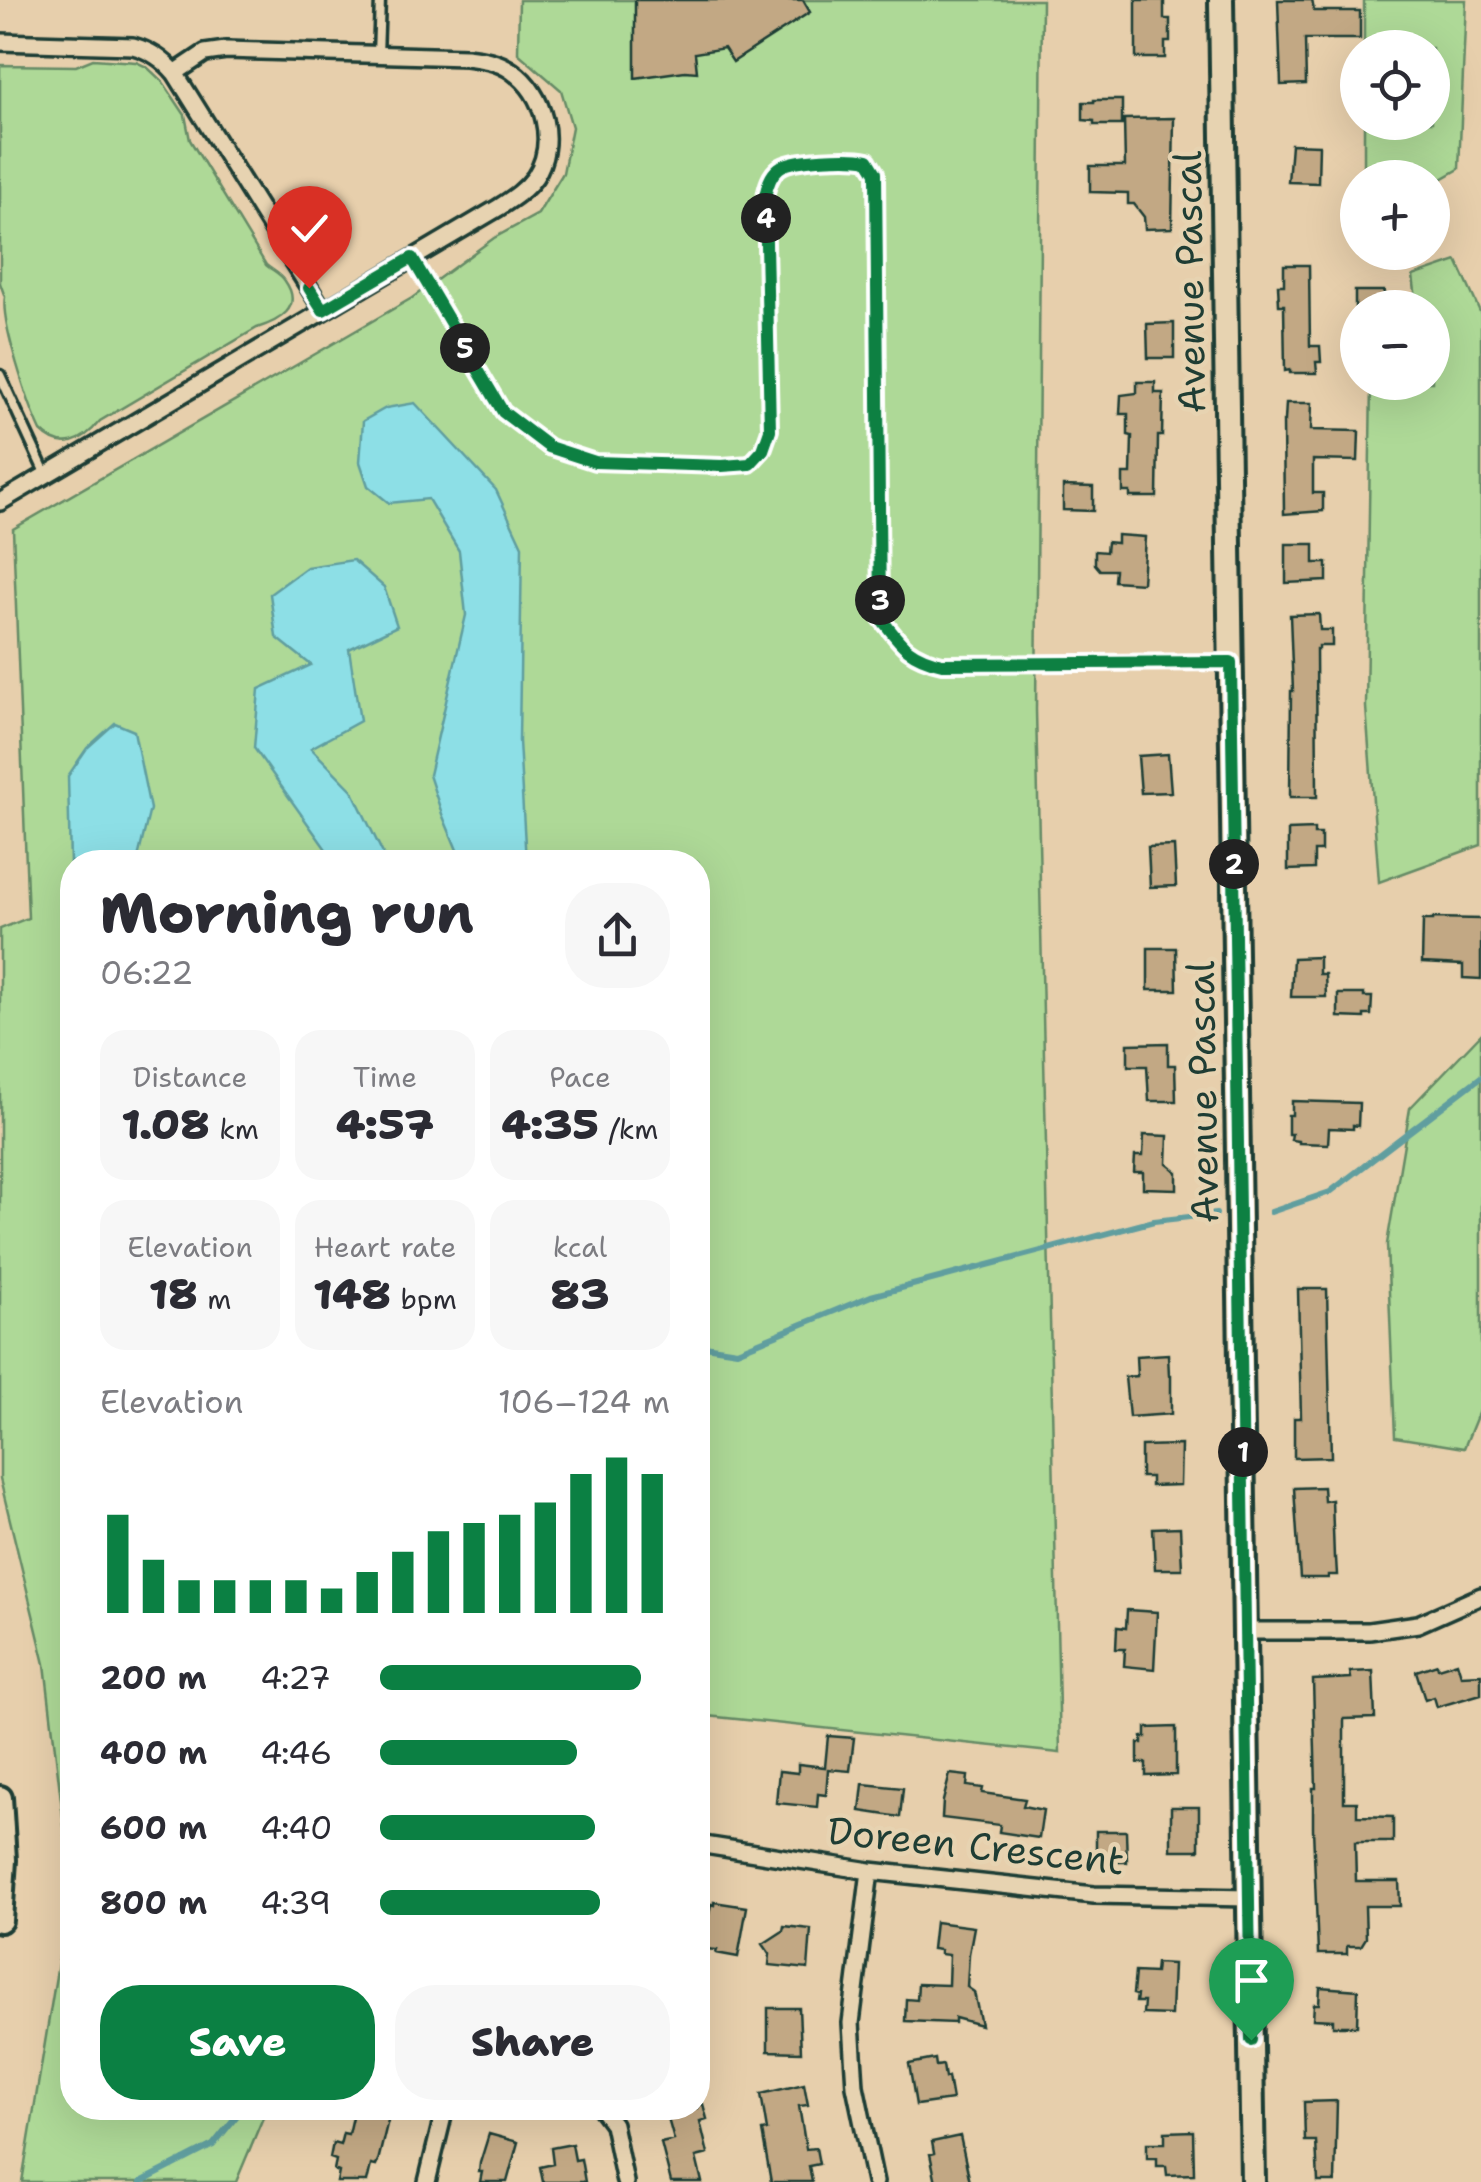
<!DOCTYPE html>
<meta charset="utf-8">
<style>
:root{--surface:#fff;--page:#f7f7f7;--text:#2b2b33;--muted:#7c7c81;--accent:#0b8043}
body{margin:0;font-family:"Shantell Sans",sans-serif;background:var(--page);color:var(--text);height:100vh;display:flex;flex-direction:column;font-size:38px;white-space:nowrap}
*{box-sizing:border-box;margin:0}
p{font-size:32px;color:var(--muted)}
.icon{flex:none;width:55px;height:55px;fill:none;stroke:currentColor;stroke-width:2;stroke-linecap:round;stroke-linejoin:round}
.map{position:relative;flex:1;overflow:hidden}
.side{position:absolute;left:60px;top:850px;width:650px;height:1270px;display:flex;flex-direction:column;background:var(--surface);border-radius:40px;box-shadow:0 10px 40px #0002}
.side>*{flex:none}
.buttons{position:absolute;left:1340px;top:30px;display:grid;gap:20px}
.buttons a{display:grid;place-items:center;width:110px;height:110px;border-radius:50%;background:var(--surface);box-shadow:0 10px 40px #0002;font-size:50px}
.pin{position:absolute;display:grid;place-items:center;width:85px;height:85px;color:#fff;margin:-102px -42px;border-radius:50% 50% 50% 0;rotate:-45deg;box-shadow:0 0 10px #0007}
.pin .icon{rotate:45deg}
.km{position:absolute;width:50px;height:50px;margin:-25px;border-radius:50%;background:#222;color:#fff;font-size:28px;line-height:50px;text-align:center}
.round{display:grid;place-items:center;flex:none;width:105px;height:105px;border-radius:40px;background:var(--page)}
.overview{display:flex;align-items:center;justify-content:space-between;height:170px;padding:0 40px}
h1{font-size:55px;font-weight:800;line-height:75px}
.stats{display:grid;grid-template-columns:repeat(3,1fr);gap:15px;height:170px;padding:10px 40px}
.stats div{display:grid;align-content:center;border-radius:25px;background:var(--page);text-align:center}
.stats b{font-size:42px;font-weight:800}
.stats small{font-size:28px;font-weight:400}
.stats p{font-size:28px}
.chart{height:280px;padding:20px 40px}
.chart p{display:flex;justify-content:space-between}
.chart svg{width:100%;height:180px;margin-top:10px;stroke:var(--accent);stroke-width:6}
.cta{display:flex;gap:20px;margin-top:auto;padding:20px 40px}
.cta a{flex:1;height:115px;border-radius:40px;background:var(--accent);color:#fff;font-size:40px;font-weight:800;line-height:115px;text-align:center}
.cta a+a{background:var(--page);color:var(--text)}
ul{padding:0 40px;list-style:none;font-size:32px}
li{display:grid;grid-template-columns:160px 120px 1fr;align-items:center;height:75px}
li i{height:25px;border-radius:12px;background:var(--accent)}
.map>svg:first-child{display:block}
</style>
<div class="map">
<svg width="1481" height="2182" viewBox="0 0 1481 2182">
<rect width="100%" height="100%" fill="#e7cfac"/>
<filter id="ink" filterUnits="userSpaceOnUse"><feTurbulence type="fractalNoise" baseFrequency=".01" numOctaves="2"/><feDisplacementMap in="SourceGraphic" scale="20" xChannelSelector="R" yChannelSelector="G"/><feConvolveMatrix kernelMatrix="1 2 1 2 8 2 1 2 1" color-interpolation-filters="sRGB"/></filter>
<g filter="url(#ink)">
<path fill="#aed997" stroke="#668b66" stroke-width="2.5" d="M519,0H1042L1036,710L1060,1753L698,1715V862H72V2108H267L236,2182H22L71,1885L45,1664L0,1479V929L28,918L13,529L412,298L494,238L538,214L563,173L572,127L561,90L518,53Z
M1364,0H1466L1459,169L1433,184L1432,178L1364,177V123L1432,122V48L1364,47Z
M93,59L136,62L147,67L163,82L185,115L190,140L266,265C273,271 281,274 285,281C304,308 279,321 257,328L100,421C83,442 62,452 41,431C29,406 0,320 5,297L0,283V65L76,66Z
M1457,261L1481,314V845L1379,882L1366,707L1371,383L1432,382V308L1417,307L1413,276Z
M1481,1034V1406L1464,1448L1395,1437L1387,1244L1410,1108Z"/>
<path fill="#8ddfe6" stroke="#619e9f" stroke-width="2.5" d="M415,403L496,490L522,546L519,741L526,862H462L442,814L429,775L466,615L459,551L428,499L389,503L368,486L360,462L363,421L386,408Z
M353,560L384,587L397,626L349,649L360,721L311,748L352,790L387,862H335L254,748L259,689L311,665L276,637L270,594L307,567Z
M115,723L134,731L150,809L137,862H72V873L70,865L68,776L87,748Z"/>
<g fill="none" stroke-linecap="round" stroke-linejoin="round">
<path stroke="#619e9f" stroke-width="6" d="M1271,1212L1330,1192L1481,1077
M698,1345L737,1351L871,1296L1154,1221L1216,1214
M141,2182L213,2145L243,2108"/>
</g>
<path fill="#c2a884" stroke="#1f3d34" stroke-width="2.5" d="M635,0H803L810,12L733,62L724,48L695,53L697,72L685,71L635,78Z
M1136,0H1164V19H1170V42H1165V58H1136Z
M1278,0H1312L1314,11H1360V39H1305L1306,84L1281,85Z
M1094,100H1122V125H1094V121L1083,120V102H1094Z
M1174,118L1172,228L1145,229L1144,217L1134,204H1128V193L1090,192V166H1125L1124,119Z
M1291,144L1319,145L1318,183L1288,182Z
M1284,265H1309L1310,346H1320L1321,362H1316L1317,373H1290V370L1285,371L1284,305H1279L1278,285H1284Z
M1355,291H1384L1385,308H1355Z
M1174,323V358H1148L1147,324Z
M1137,382H1155V393H1163L1162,436H1158L1157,497H1130V492H1123V474H1131L1132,436L1128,435V414H1120L1121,395L1137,393Z
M1286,403H1312L1311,430L1359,431L1358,461L1313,460V493H1323V511L1284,514L1283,421H1285Z
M1063,486L1093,487V511L1063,510Z
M1117,535L1145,537L1142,583L1114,581L1115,570H1100L1095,564V551L1106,552L1107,542L1117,543Z
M1286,544H1314V563H1327V581L1286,583Z
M1319,614L1320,630H1332V646H1319V649H1316L1317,797H1290L1291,691H1293L1290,615Z
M1168,754L1171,792L1141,793L1138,756Z
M1314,829V834H1321V851H1314V869L1288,870V830Z
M1174,846L1176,886L1150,887L1148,847Z
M1433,918L1481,919V979L1463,978V965L1422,963L1423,920H1433Z
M1148,948H1176L1177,990H1148Z
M1319,957V974H1325L1326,997H1291L1293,958Z
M1338,994H1364V997H1372L1371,1015H1364V1018L1338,1017Z
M1168,1043V1065H1175L1176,1101H1149L1147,1066H1128V1044Z
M1292,1101L1359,1103L1358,1126L1353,1125V1129L1329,1128L1328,1144L1299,1143V1141L1291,1140L1292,1134H1288V1115H1292Z
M1144,1135L1168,1136L1167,1164L1177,1172V1189L1143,1188V1172H1134L1135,1156H1143Z
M1298,1289H1327L1331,1457L1294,1458V1418H1301Z
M1168,1354L1169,1375H1171V1414L1129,1417L1125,1377L1137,1376L1136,1356Z
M1181,1445L1180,1485L1151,1486V1477H1141V1446Z
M1323,1487L1324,1501L1332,1500L1334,1558H1336L1337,1575H1328V1578H1300L1294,1488Z
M1180,1527L1182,1569H1155L1153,1528Z
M1127,1610L1157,1612L1154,1669L1124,1666L1125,1649H1116L1117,1627L1126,1628Z
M1457,1662L1461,1675L1481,1674V1694L1437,1707L1434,1697L1425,1700L1416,1671L1437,1664L1438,1668Z
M1373,1671L1375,1718L1344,1719V1802H1357V1816L1393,1817V1842H1355L1356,1881H1399L1400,1906H1365L1366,1938L1361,1946H1347V1954H1318L1313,1828V1788H1316L1313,1680L1351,1678L1350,1672Z
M1176,1727V1775L1146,1776V1763H1138V1743H1142V1737H1146V1728Z
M828,1736L854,1738L850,1771L828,1769L826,1795L818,1794L817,1807L776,1803L779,1771L798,1773V1764L825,1767Z
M950,1774L968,1776L967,1786L983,1788L982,1793L1025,1799L1023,1806L1043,1810L1039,1838L999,1832L1000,1825L942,1818L943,1801Z
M863,1784L903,1788L900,1817L860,1811Z
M1171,1807H1199V1850H1171Z
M1096,1831H1126L1127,1862H1096Z
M714,1902L747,1907L738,1957L716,1953L717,1950L706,1949L707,1942H704L707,1924L711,1904L714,1905Z
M935,1922L974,1927L969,1954L967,1987L974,1992L981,2025L955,2018V2023L905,2021L906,1999L917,2000L918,1984L948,1985L949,1955L940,1954V1950L932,1949Z
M784,1926L811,1929L808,1969L769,1965L770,1954L763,1944L783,1931Z
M1156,1963L1173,1964L1171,2015L1143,2014L1144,2002H1136L1137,1995L1133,1994L1135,1972L1155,1973Z
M1320,1987L1358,1990L1357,2026H1333V2020L1313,2019L1314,2004H1319Z
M768,2008H799L801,2052L768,2051Z
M935,2059L936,2066L943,2065L945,2078L948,2077L952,2100L916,2105L909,2064Z
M804,2084L808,2105L799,2106L806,2149L816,2148L819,2164L809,2166L812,2182H771L762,2131L767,2130L761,2094Z
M1337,2101L1335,2182H1318L1316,2141H1305L1304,2102Z
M703,2104L707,2119L700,2121L708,2154L696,2157L702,2182H671L661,2143L674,2140L667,2115L689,2108H698V2105Z
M354,2108H391L378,2161L376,2166L371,2165L367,2182H337L339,2172L334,2170L336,2160L330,2158L333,2143L340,2145L343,2133L348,2134Z
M1193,2131L1194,2174L1167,2175L1166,2166H1157V2158H1147V2143H1165V2132Z
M489,2134L518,2142L507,2182H480L482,2172H479L480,2163Z
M960,2136L970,2182H936L930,2154L934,2153L932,2142Z
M572,2144L575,2160L581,2159L585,2182H543L540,2167L553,2164L551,2148Z"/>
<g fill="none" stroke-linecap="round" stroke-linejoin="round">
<defs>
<path id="lane" d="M378,55L380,0
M412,258L503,412L549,447L595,462L722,466L750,464L763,450L770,430L765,197C767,186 770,176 779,168C789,161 856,154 867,160C874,163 873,166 876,173L880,617C901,645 907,656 942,664L1229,662
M0,375L46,475"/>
<path id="street" d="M0,42L133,46C151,51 163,59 175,73L323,310
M0,502L498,208C512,199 525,191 535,177C557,143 545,94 512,71C498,61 482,59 466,57L226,50L205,53L175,73
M1246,1631H1369L1418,1624L1481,1596
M698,1844L870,1871L1094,1895L1249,1898
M870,1871L851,2023L855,2086L875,2182
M601,2108L613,2124L625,2182
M427,2182L445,2108"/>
<path id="secondary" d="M1221,0L1253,2182
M0,1798L4,1860L0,1920"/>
</defs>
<use href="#lane" stroke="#1f3d34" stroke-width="15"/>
<use href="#street" stroke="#1f3d34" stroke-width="22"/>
<use href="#secondary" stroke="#1f3d34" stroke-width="30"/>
<use href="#lane" stroke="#e7d3b1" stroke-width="8"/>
<use href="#street" stroke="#e7d3b1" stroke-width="15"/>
<use href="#secondary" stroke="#e7d3b1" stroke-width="22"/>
</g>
</g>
<g fill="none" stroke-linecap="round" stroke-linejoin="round" filter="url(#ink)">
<defs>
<path id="route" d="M309,288L323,310L412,258L503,412L549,447L595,462L722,466L750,464L763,450L770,430L765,197C767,186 770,175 779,168C792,158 852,156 868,160L876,173L880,617C901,644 907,656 942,664L1231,662L1251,2040"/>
</defs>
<use href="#route" stroke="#fff" stroke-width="20"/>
<use href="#route" stroke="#0b8043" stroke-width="12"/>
</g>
<g text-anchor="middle" stroke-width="9" stroke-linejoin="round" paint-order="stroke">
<g font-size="38" fill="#1f3d34" stroke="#e7d3b1">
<text transform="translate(1190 282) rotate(-91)" y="13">Avenue Pascal</text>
<text transform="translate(1203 1092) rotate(-91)" y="13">Avenue Pascal</text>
<text transform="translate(976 1846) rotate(6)" y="13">Doreen Crescent</text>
</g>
</g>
</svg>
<div class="buttons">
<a><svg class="icon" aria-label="locate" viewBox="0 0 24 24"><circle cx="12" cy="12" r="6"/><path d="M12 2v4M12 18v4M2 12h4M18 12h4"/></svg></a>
<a>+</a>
<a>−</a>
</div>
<div class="pin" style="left:1251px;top:2040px;background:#1e9e55"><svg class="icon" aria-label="arrive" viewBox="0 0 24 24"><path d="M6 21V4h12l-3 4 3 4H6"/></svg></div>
<div class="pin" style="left:309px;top:288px;background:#d93025"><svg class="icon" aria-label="check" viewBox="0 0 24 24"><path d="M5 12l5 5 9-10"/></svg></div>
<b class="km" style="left:1243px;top:1452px">1</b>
<b class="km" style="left:1234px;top:864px">2</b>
<b class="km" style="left:880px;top:600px">3</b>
<b class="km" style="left:766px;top:218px">4</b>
<b class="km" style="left:465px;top:348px">5</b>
<section class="side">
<div class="overview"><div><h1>Morning run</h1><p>06:22</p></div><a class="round"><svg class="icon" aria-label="share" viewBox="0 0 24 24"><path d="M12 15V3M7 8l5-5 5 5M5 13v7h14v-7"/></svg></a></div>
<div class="stats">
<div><p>Distance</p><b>1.08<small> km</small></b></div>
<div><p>Time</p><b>4:57</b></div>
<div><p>Pace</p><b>4:35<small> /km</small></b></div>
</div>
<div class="stats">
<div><p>Elevation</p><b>18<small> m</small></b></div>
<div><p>Heart rate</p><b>148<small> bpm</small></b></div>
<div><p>kcal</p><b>83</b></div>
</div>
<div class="chart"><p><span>Elevation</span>106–124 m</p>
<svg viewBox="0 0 160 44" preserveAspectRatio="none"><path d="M5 44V20M15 44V31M25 44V36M35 44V36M45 44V36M55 44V36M65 44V38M75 44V34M85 44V29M95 44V24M105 44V22M115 44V20M125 44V17M135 44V10M145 44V6M155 44V10"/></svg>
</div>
<ul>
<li><b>200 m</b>4:27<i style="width:90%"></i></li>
<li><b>400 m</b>4:46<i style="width:68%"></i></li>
<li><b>600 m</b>4:40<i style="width:74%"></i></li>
<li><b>800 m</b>4:39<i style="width:76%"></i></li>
</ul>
<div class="cta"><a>Save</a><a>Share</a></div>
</section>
</div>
